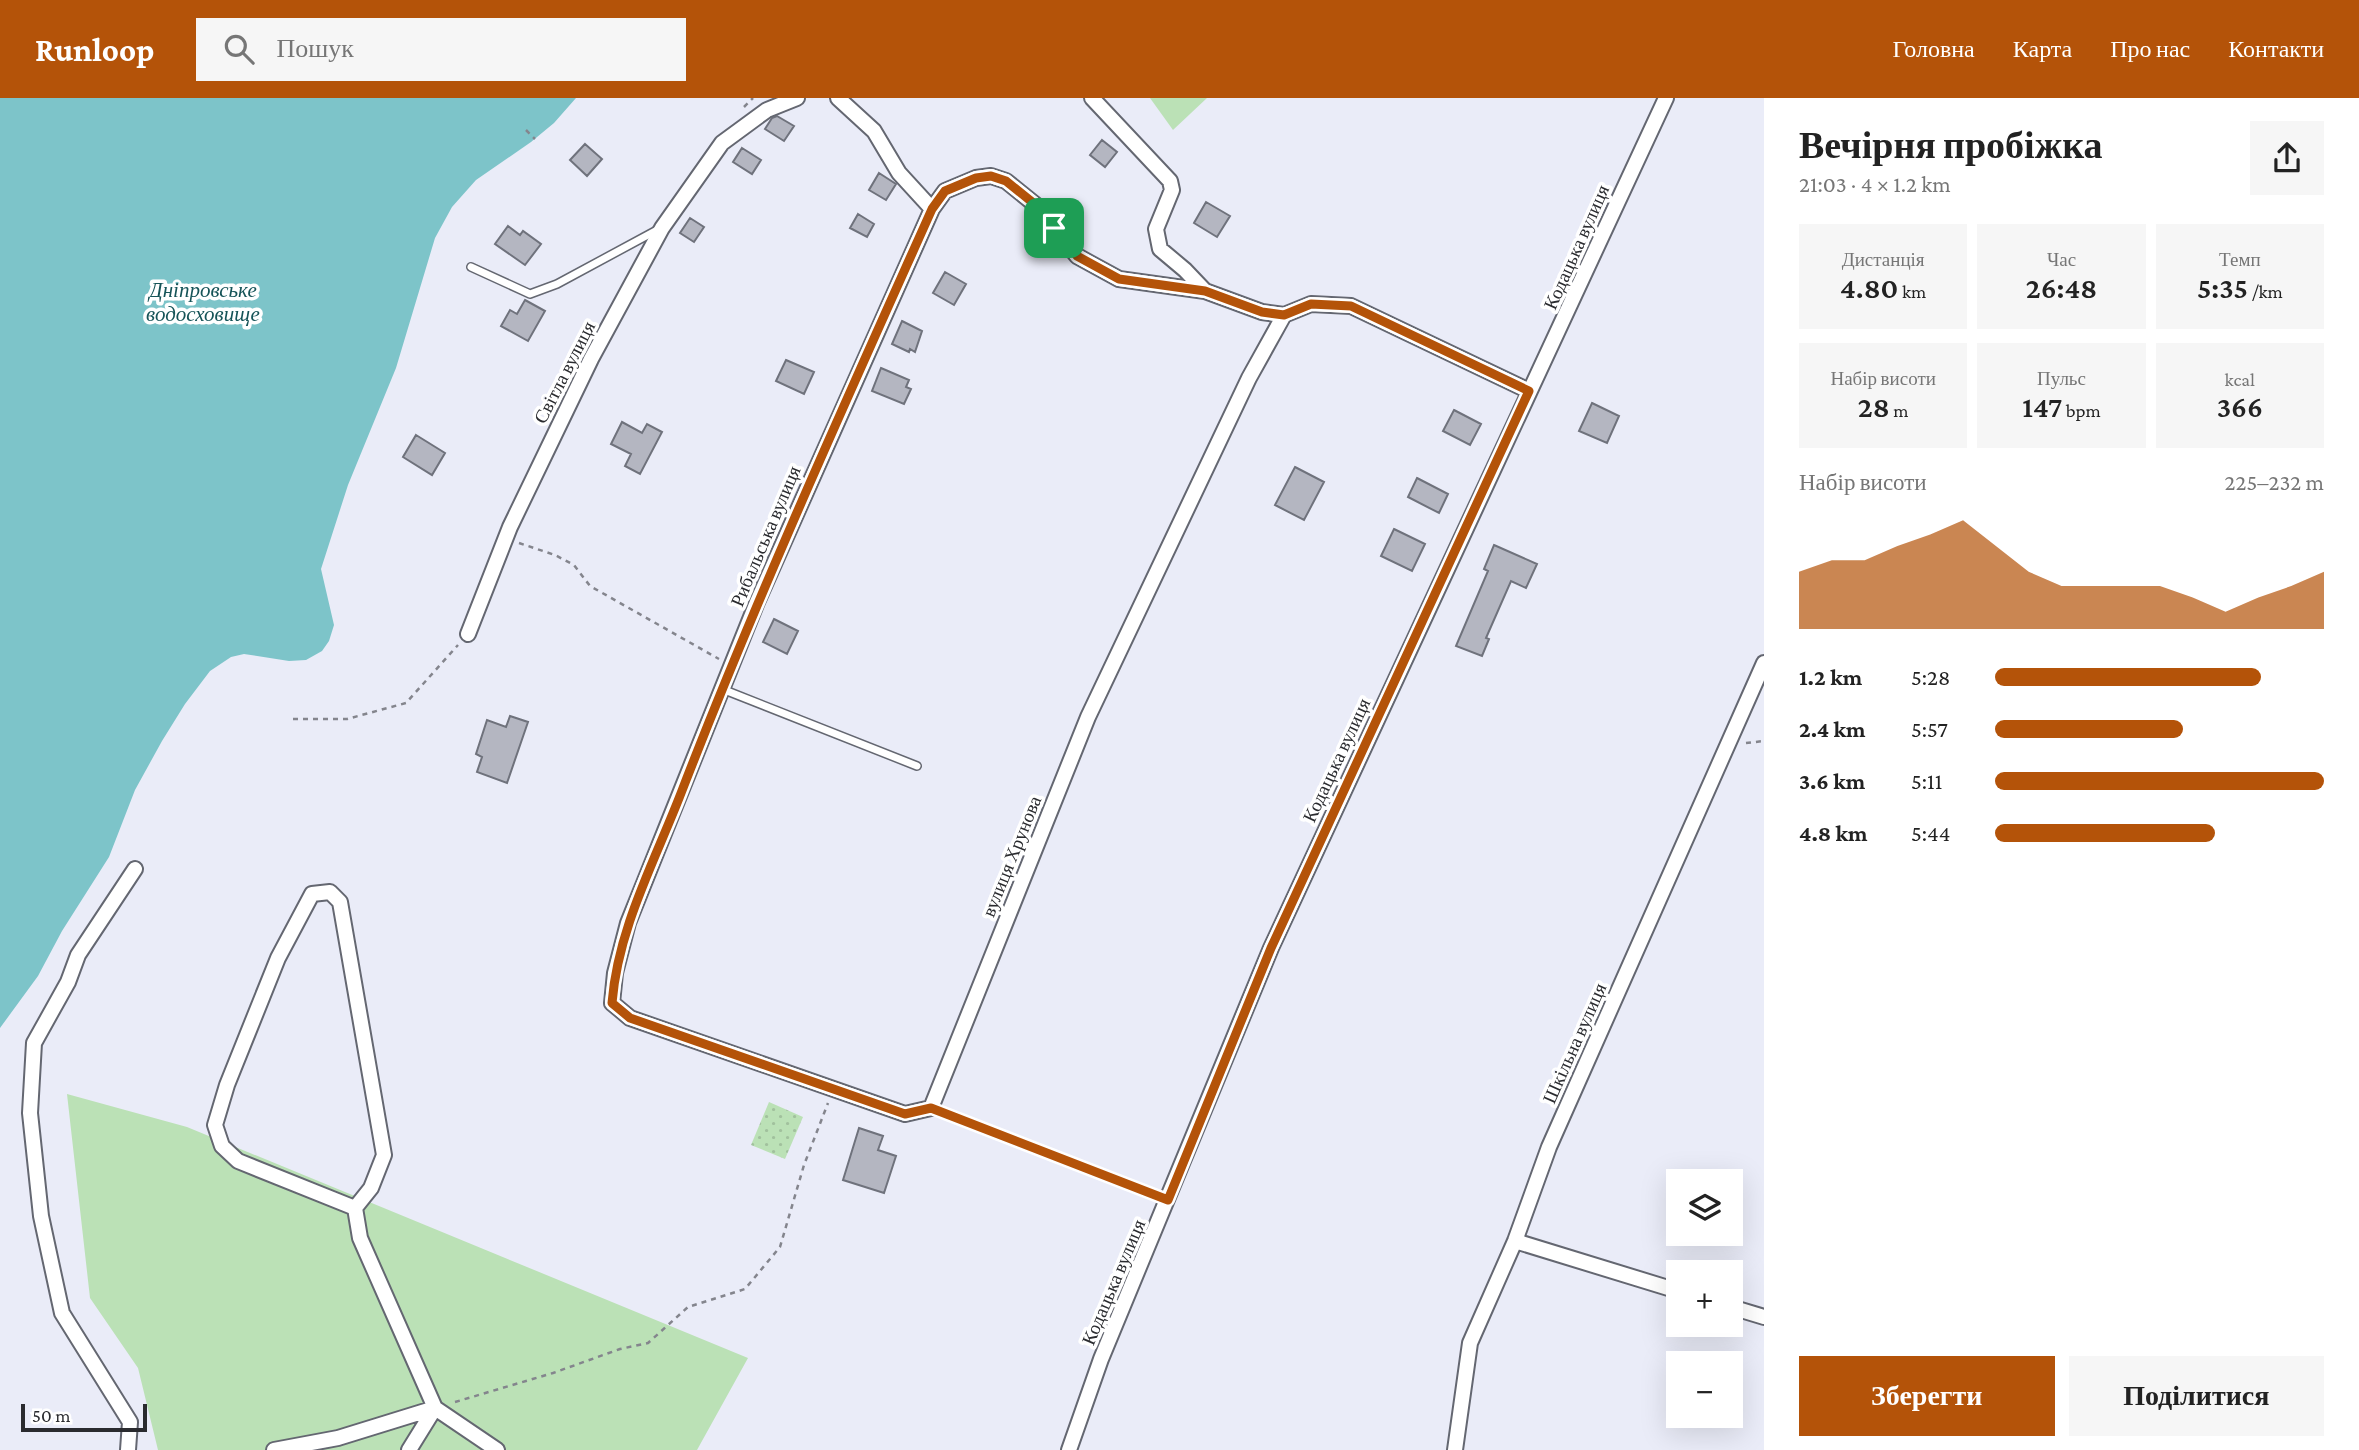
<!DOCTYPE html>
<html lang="uk">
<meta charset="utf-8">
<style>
:root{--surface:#fff;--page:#f6f6f6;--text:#222;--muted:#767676;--accent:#b45309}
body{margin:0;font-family:"Crimson Pro",serif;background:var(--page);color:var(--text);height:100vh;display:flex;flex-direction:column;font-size:26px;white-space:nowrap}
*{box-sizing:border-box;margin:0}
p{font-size:23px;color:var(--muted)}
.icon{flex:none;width:38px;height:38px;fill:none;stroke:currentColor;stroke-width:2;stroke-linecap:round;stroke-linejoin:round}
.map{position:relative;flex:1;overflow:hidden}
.sheet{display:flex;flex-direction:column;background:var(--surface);width:595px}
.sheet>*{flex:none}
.controls{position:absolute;left:1666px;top:1071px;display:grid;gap:14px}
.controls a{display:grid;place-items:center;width:77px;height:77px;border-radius:0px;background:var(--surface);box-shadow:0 7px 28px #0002;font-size:35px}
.scale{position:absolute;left:21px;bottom:18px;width:126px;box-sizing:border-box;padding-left:7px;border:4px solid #2a2b2f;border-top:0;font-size:19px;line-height:24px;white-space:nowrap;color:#2a2b2f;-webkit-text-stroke:5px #fff;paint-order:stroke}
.pin{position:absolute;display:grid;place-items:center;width:60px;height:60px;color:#fff;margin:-30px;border-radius:14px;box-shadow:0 4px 10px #0006}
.round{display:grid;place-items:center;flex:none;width:74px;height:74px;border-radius:0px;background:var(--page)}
.overview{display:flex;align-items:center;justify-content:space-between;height:119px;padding:0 35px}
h1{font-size:38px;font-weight:600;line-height:52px}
.figures{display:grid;grid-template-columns:repeat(3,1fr);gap:10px;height:119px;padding:7px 35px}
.figures div{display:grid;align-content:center;border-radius:0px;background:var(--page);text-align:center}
.figures b{font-size:30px;font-weight:600}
.figures small{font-size:19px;font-weight:400}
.figures p{font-size:19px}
.chart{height:196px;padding:14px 35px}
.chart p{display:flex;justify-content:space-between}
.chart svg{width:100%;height:126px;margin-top:7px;fill:var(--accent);opacity:.7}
.cta{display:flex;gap:14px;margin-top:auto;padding:14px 35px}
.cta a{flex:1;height:80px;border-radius:0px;background:var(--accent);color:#fff;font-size:28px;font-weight:600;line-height:80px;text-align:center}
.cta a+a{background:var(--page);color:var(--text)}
ul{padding:0 35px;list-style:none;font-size:23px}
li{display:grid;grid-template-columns:112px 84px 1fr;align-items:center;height:52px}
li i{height:18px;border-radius:9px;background:var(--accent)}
header{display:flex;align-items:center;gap:42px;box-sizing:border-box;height:98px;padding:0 35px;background:var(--accent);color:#fff}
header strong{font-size:33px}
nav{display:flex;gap:38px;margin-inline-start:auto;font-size:24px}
.search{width:490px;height:63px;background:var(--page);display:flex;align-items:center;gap:18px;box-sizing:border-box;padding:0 24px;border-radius:0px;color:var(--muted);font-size:26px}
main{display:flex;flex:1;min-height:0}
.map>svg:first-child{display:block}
</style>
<header>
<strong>Runloop</strong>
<div class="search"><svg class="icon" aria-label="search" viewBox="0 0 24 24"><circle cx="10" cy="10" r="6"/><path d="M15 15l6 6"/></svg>Пошук</div>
<nav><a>Головна</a><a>Карта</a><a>Про нас</a><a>Контакти</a></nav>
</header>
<main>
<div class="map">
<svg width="1764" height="1352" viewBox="0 0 1764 1352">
<defs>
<pattern id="park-dots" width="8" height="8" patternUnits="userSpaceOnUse" patternTransform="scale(1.75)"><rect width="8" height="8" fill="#bbe1b6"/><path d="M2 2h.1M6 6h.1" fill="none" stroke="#a1c19d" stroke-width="1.8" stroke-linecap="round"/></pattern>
</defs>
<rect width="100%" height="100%" fill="#eaecf8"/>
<path fill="#bbe1b6" d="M1150,0H1215H1207L1173,32Z
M67,996L187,1029L748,1260L697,1352H158L138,1270L90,1200Z"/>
<path fill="url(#park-dots)" d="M769,1004L803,1019L785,1061L751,1047Z"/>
<path fill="#7dc4c9" d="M0,0H576L554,25L531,44L476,82L452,109L435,140L396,270L348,387L321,471L334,527L329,543L322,553L306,562L289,563L244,556L231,559L210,573L185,606L162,643L135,692L109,759L62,833L38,878L0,930Z"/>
<path fill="#b4b6c1" stroke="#6f727c" stroke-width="2" d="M777,18L794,28L784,43L765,31L772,20Z
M1102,42L1117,54L1105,69L1090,57Z
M585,46L602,61L587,78L570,62Z
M742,50L761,62L752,76L733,64Z
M879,75L896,86L886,102L869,92Z
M1206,104L1230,118L1217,139L1194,125Z
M858,116L874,126L867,139L850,130Z
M690,120L704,129L694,144L680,135Z
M508,128L520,137L523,133L541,146L525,167L495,146Z
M945,174L966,186L954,207L933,195Z
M525,202L545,213L528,243L501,228L510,212L517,216Z
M902,223L922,233L915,254L910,251L909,254L892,246Z
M786,262L814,274L804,296L776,283Z
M881,270L909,282L906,289L911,291L904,306L872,293Z
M1592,305L1619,318L1607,345L1579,333Z
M1454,312L1481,326L1470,347L1443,333Z
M622,324L642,335L647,326L662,334L640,376L625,368L631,356L611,346Z
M416,337L445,355L432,377L403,359Z
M1295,369L1324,384L1304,422L1275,407Z
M1417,380L1448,396L1439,415L1408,399Z
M1394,431L1425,446L1412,473L1381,458Z
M1494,447L1537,466L1526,490L1511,483L1486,540L1489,541L1482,558L1456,548L1488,473L1484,471Z
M774,521L798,533L787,556L763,544Z
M510,618L528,624L507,685L477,674L482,659L476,656L487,622L506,629Z
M859,1030L883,1038L878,1052L896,1058L884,1095L843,1082Z"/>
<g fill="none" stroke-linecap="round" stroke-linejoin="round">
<defs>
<path id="service" d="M471,169L530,196L557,186L659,131
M722,591L917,668"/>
<path id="minor" d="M838,0L874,33L899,75L932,111
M1092,0L1170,83L1172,92L1156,131L1160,151L1185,172L1205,193
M991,78L1006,83L1037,108L1077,158L1119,181L1205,193L1262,214L1284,217L1249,280L1088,619L931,1010L905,1016L630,920L612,905L615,875L628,825L757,504L932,111L945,93L976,80Z
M1284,217L1311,206L1351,208L1529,293
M468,536L510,429L591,261L662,130L722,45L767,12L797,0
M355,1110L238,1063L222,1048L215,1027L227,987L278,860L312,796L330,794L340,804L384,1057L371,1090L355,1110L360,1140L435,1310L497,1352
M1515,1143L1678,1193
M1731,1209L1764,1219
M128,1352L130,1324L62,1215L41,1118L30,1015L34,945L68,884L78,857L135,771
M274,1352L338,1340L435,1310
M409,1352L435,1310
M1069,1352L1101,1261L1271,850L1666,0
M1455,1352L1470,1245L1515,1143L1549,1049L1764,565"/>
</defs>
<use href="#service" stroke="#646771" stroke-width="10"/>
<use href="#minor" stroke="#646771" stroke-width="18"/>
<path stroke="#84858d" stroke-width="2.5" stroke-dasharray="5 5" stroke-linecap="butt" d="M744,9L753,0
M526,32L535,41
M519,445L555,457L574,467L590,488L719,561
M293,621H347L406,605L458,547
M1746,645L1764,643
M943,1015L1153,1096
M455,1304L553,1275L620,1251L648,1245L688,1209L745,1191L780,1149L804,1067L828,1005"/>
<use href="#service" stroke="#fff" stroke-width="7"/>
<use href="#minor" stroke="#fff" stroke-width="14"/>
</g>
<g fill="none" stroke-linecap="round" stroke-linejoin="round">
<defs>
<path id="route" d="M991,78L1006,83L1037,108L1077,158L1119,181L1205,193L1262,214L1284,217L1311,206L1351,208L1529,293L1271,850L1168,1102L931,1010L905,1016L630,920L612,905C618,829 656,761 683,690C759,494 846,303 932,111L945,93L976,80Z"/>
</defs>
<use href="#route" stroke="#fff" stroke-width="14"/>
<use href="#route" stroke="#b45309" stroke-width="9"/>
</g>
<g text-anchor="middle" stroke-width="7" stroke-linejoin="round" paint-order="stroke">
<g font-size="19" fill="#2a2b2f" stroke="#fff">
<text transform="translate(1576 149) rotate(-66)" y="7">Кодацька вулиця</text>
<text transform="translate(564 274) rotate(-63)" y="7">Світла вулиця</text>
<text transform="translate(765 438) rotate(-67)" y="7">Рибальська вулиця</text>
<text transform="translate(1336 662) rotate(-65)" y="7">Кодацька вулиця</text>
<text transform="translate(1011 758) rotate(-68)" y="7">вулиця Хрунова</text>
<text transform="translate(1574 945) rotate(-66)" y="7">Шкільна вулиця</text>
<text transform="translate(1113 1184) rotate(-67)" y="7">Кодацька вулиця</text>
</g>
<g font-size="21" font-style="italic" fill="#165458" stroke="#fff">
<text x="203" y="199">Дніпровське<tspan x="203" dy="24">водосховище</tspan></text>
</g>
</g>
</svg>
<div class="controls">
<a><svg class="icon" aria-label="layers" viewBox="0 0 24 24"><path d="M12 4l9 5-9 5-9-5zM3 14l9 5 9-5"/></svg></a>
<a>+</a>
<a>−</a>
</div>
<div class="scale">50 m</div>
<div class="pin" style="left:1054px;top:130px;background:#1e9e55"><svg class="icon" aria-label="arrive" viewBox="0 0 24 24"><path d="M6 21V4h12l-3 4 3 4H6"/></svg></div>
</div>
<section class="sheet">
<div class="overview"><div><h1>Вечірня пробіжка</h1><p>21:03 · 4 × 1.2 km</p></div><a class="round"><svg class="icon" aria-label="share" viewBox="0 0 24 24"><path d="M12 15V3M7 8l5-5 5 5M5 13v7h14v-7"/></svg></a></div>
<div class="figures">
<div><p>Дистанція</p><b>4.80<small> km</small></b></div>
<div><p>Час</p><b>26:48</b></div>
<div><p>Темп</p><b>5:35<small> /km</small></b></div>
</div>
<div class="figures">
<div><p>Набір висоти</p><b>28<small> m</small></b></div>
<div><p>Пульс</p><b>147<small> bpm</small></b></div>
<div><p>kcal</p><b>366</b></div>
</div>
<div class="chart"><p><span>Набір висоти</span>225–232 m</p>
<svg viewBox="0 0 160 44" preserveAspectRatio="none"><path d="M0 44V24L10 20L20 20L30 15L40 11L50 6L60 15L70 24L80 29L90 29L100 29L110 29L120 33L130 38L140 33L150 29L160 24V44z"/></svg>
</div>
<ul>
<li><b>1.2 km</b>5:28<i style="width:81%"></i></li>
<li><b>2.4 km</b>5:57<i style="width:57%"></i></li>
<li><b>3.6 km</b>5:11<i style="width:100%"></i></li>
<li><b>4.8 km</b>5:44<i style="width:67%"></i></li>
</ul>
<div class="cta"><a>Зберегти</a><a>Поділитися</a></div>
</section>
</main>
